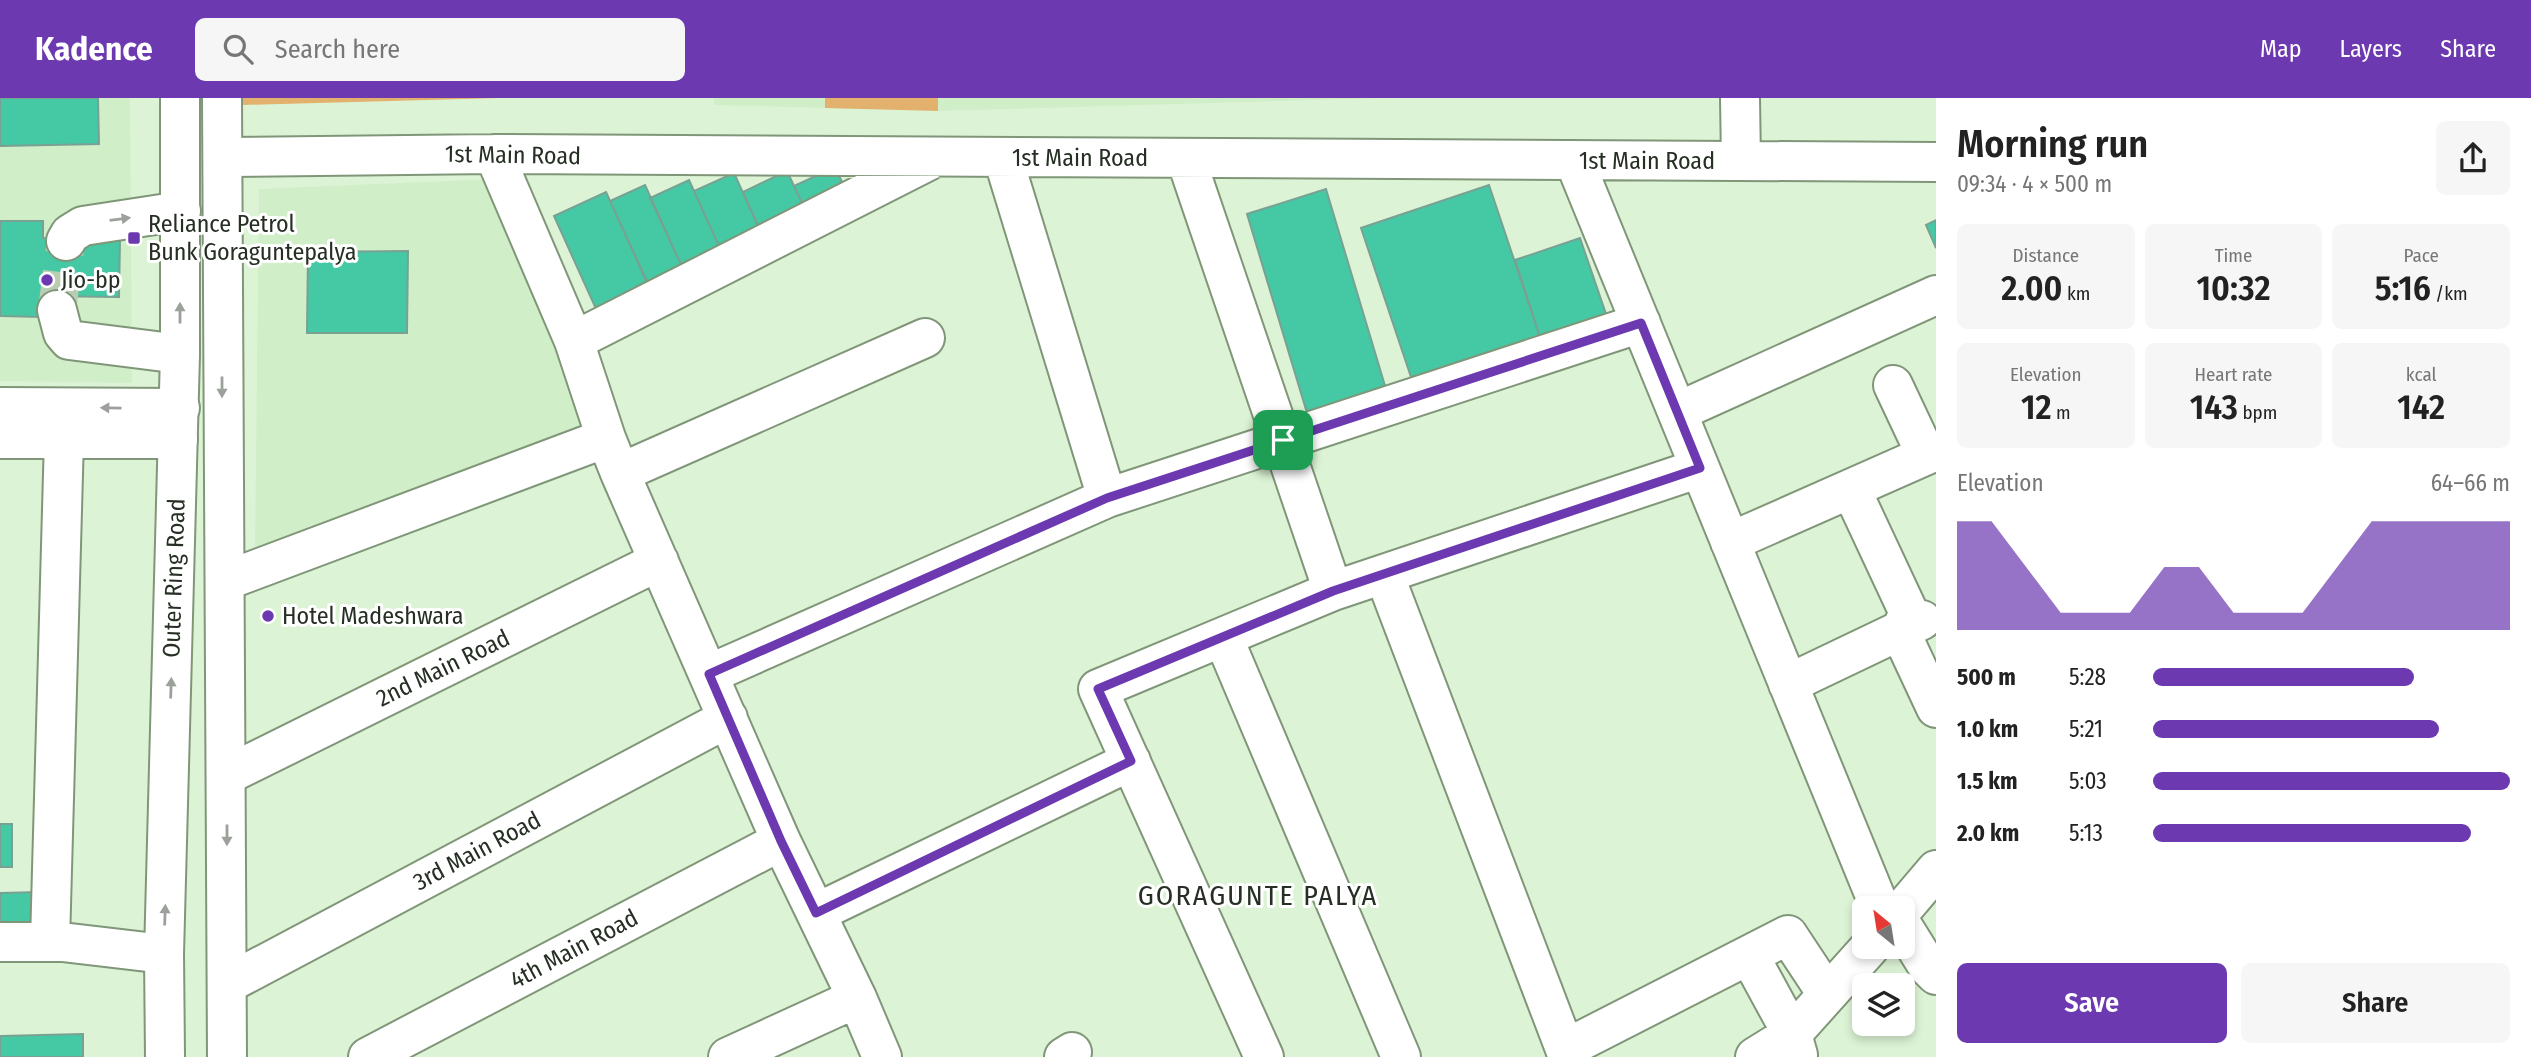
<!DOCTYPE html>
<meta charset="utf-8">
<style>
:root{--surface:#fff;--page:#f6f6f6;--text:#222;--muted:#767676;--accent:#6c39b0}
body{margin:0;font-family:"Fira Sans Condensed",sans-serif;background:var(--page);color:var(--text);height:100vh;display:flex;flex-direction:column;font-size:26px;white-space:nowrap}
*{box-sizing:border-box;margin:0}
p{font-size:23px;color:var(--muted)}
.icon{flex:none;width:38px;height:38px;fill:none;stroke:currentColor;stroke-width:2;stroke-linecap:round;stroke-linejoin:round}
.map{position:relative;flex:1;overflow:hidden}
.panel{display:flex;flex-direction:column;background:var(--surface);width:595px}
.panel>*{flex:none}
.needle{width:46px;rotate:330deg}
.tools{position:absolute;left:1852px;top:798px;display:grid;gap:14px}
.tools a{display:grid;place-items:center;width:63px;height:63px;border-radius:10px;background:var(--surface);box-shadow:0 4px 10px #0003;font-size:35px}
.pin{position:absolute;display:grid;place-items:center;width:60px;height:60px;color:#fff;margin:-30px;border-radius:14px;box-shadow:0 4px 10px #0006}
.round{display:grid;place-items:center;flex:none;width:74px;height:74px;border-radius:10px;background:var(--page)}
.summary{display:flex;align-items:center;justify-content:space-between;height:119px;padding:0 21px}
h1{font-size:38px;font-weight:600;line-height:52px}
.stats{display:grid;grid-template-columns:repeat(3,1fr);gap:10px;height:119px;padding:7px 21px}
.stats div{display:grid;align-content:center;border-radius:10px;background:var(--page);text-align:center}
.stats b{font-size:35px;font-weight:600}
.stats small{font-size:19px;font-weight:400}
.stats p{font-size:19px}
.chart{height:196px;padding:14px 21px}
.chart p{display:flex;justify-content:space-between}
.chart svg{width:100%;height:126px;margin-top:7px;fill:var(--accent);opacity:.7}
.primary-button{display:flex;gap:14px;margin-top:auto;padding:14px 21px}
.primary-button a{flex:1;height:80px;border-radius:10px;background:var(--accent);color:#fff;font-size:28px;font-weight:600;line-height:80px;text-align:center}
.primary-button a+a{background:var(--page);color:var(--text)}
ul{padding:0 21px;list-style:none;font-size:23px}
li{display:grid;grid-template-columns:112px 84px 1fr;align-items:center;height:52px}
li i{height:18px;border-radius:9px;background:var(--accent)}
header{display:flex;align-items:center;gap:42px;box-sizing:border-box;height:98px;padding:0 35px;background:var(--accent);color:#fff}
header strong{font-size:33px}
nav{display:flex;gap:38px;margin-inline-start:auto;font-size:24px}
.search{width:490px;height:63px;background:var(--page);display:flex;align-items:center;gap:18px;box-sizing:border-box;padding:0 24px;border-radius:10px;color:var(--muted);font-size:26px}
main{display:flex;flex:1;min-height:0}
.map>svg:first-child{display:block}
</style>
<header>
<strong>Kadence</strong>
<div class="search"><svg class="icon" aria-label="search" viewBox="0 0 24 24"><circle cx="10" cy="10" r="6"/><path d="M15 15l6 6"/></svg>Search here</div>
<nav><a>Map</a><a>Layers</a><a>Share</a></nav>
</header>
<main>
<div class="map">
<svg width="1936" height="959" viewBox="0 0 1936 959">
<rect width="100%" height="100%" fill="#dcf4d5"/>
<path fill="#d0eec8" d="M0,0H130L132,285L0,283Z
M714,0H825V10L714,7Z
M938,0H1382L938,13Z
M495,81L590,329L255,453L259,91Z"/>
<path fill="#e1b16d" d="M242,0H500L242,7Z
M825,0H938V13L825,10Z"/>
<path fill="#45c8a4" stroke="#79a193" stroke-width="2" d="M0,0H98L99,46L0,48Z
M835,69L849,99L808,118L794,88Z
M787,73L808,118L763,139L743,94Z
M734,75L763,139L723,157L694,93Z
M689,82L723,157L685,175L650,100Z
M645,87L686,178L652,194L610,103Z
M1489,87L1540,239L1412,282L1361,130Z
M1326,91L1386,291L1307,315L1247,116Z
M606,94L653,198L601,222L554,118Z
M1936,122V150L1926,127Z
M0,123H43V140L120,141L119,199L42,198V219L0,218Z
M1580,140L1606,216L1540,239L1515,162Z
M408,153L407,235H307L308,154Z
M0,726H12V769H0Z
M39,794V837L0,838V795Z
M83,936V959H0V938Z"/>
<g fill="none" stroke-linecap="round" stroke-linejoin="round">
<path stroke="#b8cdb2" stroke-width="38" stroke-dasharray="38 19" stroke-linecap="butt" d="M57,212L66,143"/>
<defs>
<path id="minor" d="M1740,0L1741,63
M494,56L574,243L606,340L620,375L781,743L857,900L882,959
M224,59L494,56L1936,64
M1003,60L1107,400
M1186,61L1333,493
M1574,62L1880,810
M66,143L70,136L83,128L181,113
M57,212L63,235L69,242L180,256
M574,243L928,63
M1893,287L1926,357
M0,309L180,310
M1677,314L1936,197
M0,341H178
M620,375L925,240
M1851,391L1909,515L1900,533L1936,610
M1730,444L1936,353
M1384,476L1565,951L1788,837L1827,896
M225,483L606,340
M1223,539L1401,959
M709,576L1107,400L1641,225
M1788,586L1922,522
M227,677L659,463
M1902,812L1936,772
M816,815L1131,663
M1902,827L1928,869L1936,877
M0,844H62L164,856
M50,844L64,340
M1749,857L1792,936L1798,957
M227,886L728,620
M368,959L781,743
M728,959L857,900
M1064,959L1072,954
M1264,959L1098,591L1333,493L1700,370
M1755,959L1792,936L1870,849"/>
<path id="highway" d="M222,0L227,959
M165,959L164,856L180,256V0"/>
</defs>
<use href="#minor" stroke="#809679" stroke-width="42"/>
<use href="#highway" stroke="#809679" stroke-width="42"/>
<use href="#minor" stroke="#fff" stroke-width="38"/>
<use href="#highway" stroke="#fff" stroke-width="38"/>
</g>
<defs><path id="oneway-solid" d="M-6-.8H1V-3.2L6.5 0L1 3.2V.8H-6Z" transform="scale(1.75)"/></defs>
<g fill="#9da19c">
<use href="#oneway-solid" transform="translate(120 121) rotate(-7)"/>
<use href="#oneway-solid" transform="translate(180 215) rotate(-90)"/>
<use href="#oneway-solid" transform="translate(222 289) rotate(90)"/>
<use href="#oneway-solid" transform="translate(111 310) rotate(-179)"/>
<use href="#oneway-solid" transform="translate(171 590) rotate(-88)"/>
<use href="#oneway-solid" transform="translate(227 737) rotate(90)"/>
<use href="#oneway-solid" transform="translate(165 817) rotate(-88)"/>
</g>
<g fill="none" stroke-linecap="round" stroke-linejoin="round">
<defs>
<path id="route" d="M1641,225L1700,370L1333,493L1098,591L1131,663L816,815L781,743L709,576L1107,400Z"/>
</defs>
<use href="#route" stroke="#fff" stroke-width="14"/>
<use href="#route" stroke="#6c39b0" stroke-width="9"/>
</g>
<g fill="#6c39b0" stroke="#fff" stroke-width="2.5">
<rect x="127" y="133" width="14" height="14" rx="3.5"/>
<circle cx="47" cy="182" r="7"/>
<circle cx="268" cy="518" r="7"/>
</g>
<g text-anchor="middle" stroke-width="6" stroke-linejoin="round" paint-order="stroke">
<g font-size="24" fill="#262f24" stroke="#fff">
<text transform="translate(513 57) rotate(1)" y="8">1st Main Road</text>
<text x="1080" y="68">1st Main Road</text>
<text x="1647" y="71">1st Main Road</text>
<text transform="translate(174 480) rotate(-88)" y="8">Outer Ring Road</text>
<text transform="translate(443 570) rotate(-26)" y="8">2nd Main Road</text>
<text transform="translate(477 753) rotate(-28)" y="8">3rd Main Road</text>
<text transform="translate(574 851) rotate(-28)" y="8">4th Main Road</text>
</g>
<g font-size="24" fill="#262f24" stroke="#fff" text-anchor="start">
<text x="148" y="134">Reliance Petrol<tspan x="148" dy="28">Bunk Goraguntepalya</tspan></text>
<text x="61" y="190">Jio-bp</text>
<text x="282" y="526">Hotel Madeshwara</text>
</g>
<g font-size="28" letter-spacing="2" fill="#262f24" stroke="#fff">
<text x="1258" y="807">GORAGUNTE PALYA</text>
</g>
</g>
</svg>
<div class="tools">
<a><svg class="needle" viewBox="-14 -14 28 28"><path d="M0-13l5 13h-10z" fill="#e53935"/><path d="M0 13l5-13h-10z" fill="#767676"/></svg></a>
<a><svg class="icon" aria-label="layers" viewBox="0 0 24 24"><path d="M12 4l9 5-9 5-9-5zM3 14l9 5 9-5"/></svg></a>
</div>
<div class="pin" style="left:1283px;top:342px;background:#1e9e55"><svg class="icon" aria-label="arrive" viewBox="0 0 24 24"><path d="M6 21V4h12l-3 4 3 4H6"/></svg></div>
</div>
<section class="panel">
<div class="summary"><div><h1>Morning run</h1><p>09:34 · 4 × 500 m</p></div><a class="round"><svg class="icon" aria-label="share" viewBox="0 0 24 24"><path d="M12 15V3M7 8l5-5 5 5M5 13v7h14v-7"/></svg></a></div>
<div class="stats">
<div><p>Distance</p><b>2.00<small> km</small></b></div>
<div><p>Time</p><b>10:32</b></div>
<div><p>Pace</p><b>5:16<small> /km</small></b></div>
</div>
<div class="stats">
<div><p>Elevation</p><b>12<small> m</small></b></div>
<div><p>Heart rate</p><b>143<small> bpm</small></b></div>
<div><p>kcal</p><b>142</b></div>
</div>
<div class="chart"><p><span>Elevation</span>64–66 m</p>
<svg viewBox="0 0 160 44" preserveAspectRatio="none"><path d="M0 44V6L10 6L20 22L30 38L40 38L50 38L60 22L70 22L80 38L90 38L100 38L110 22L120 6L130 6L140 6L150 6L160 6V44z"/></svg>
</div>
<ul>
<li><b>500 m</b>5:28<i style="width:73%"></i></li>
<li><b>1.0 km</b>5:21<i style="width:80%"></i></li>
<li><b>1.5 km</b>5:03<i style="width:100%"></i></li>
<li><b>2.0 km</b>5:13<i style="width:89%"></i></li>
</ul>
<div class="primary-button"><a>Save</a><a>Share</a></div>
</section>
</main>
